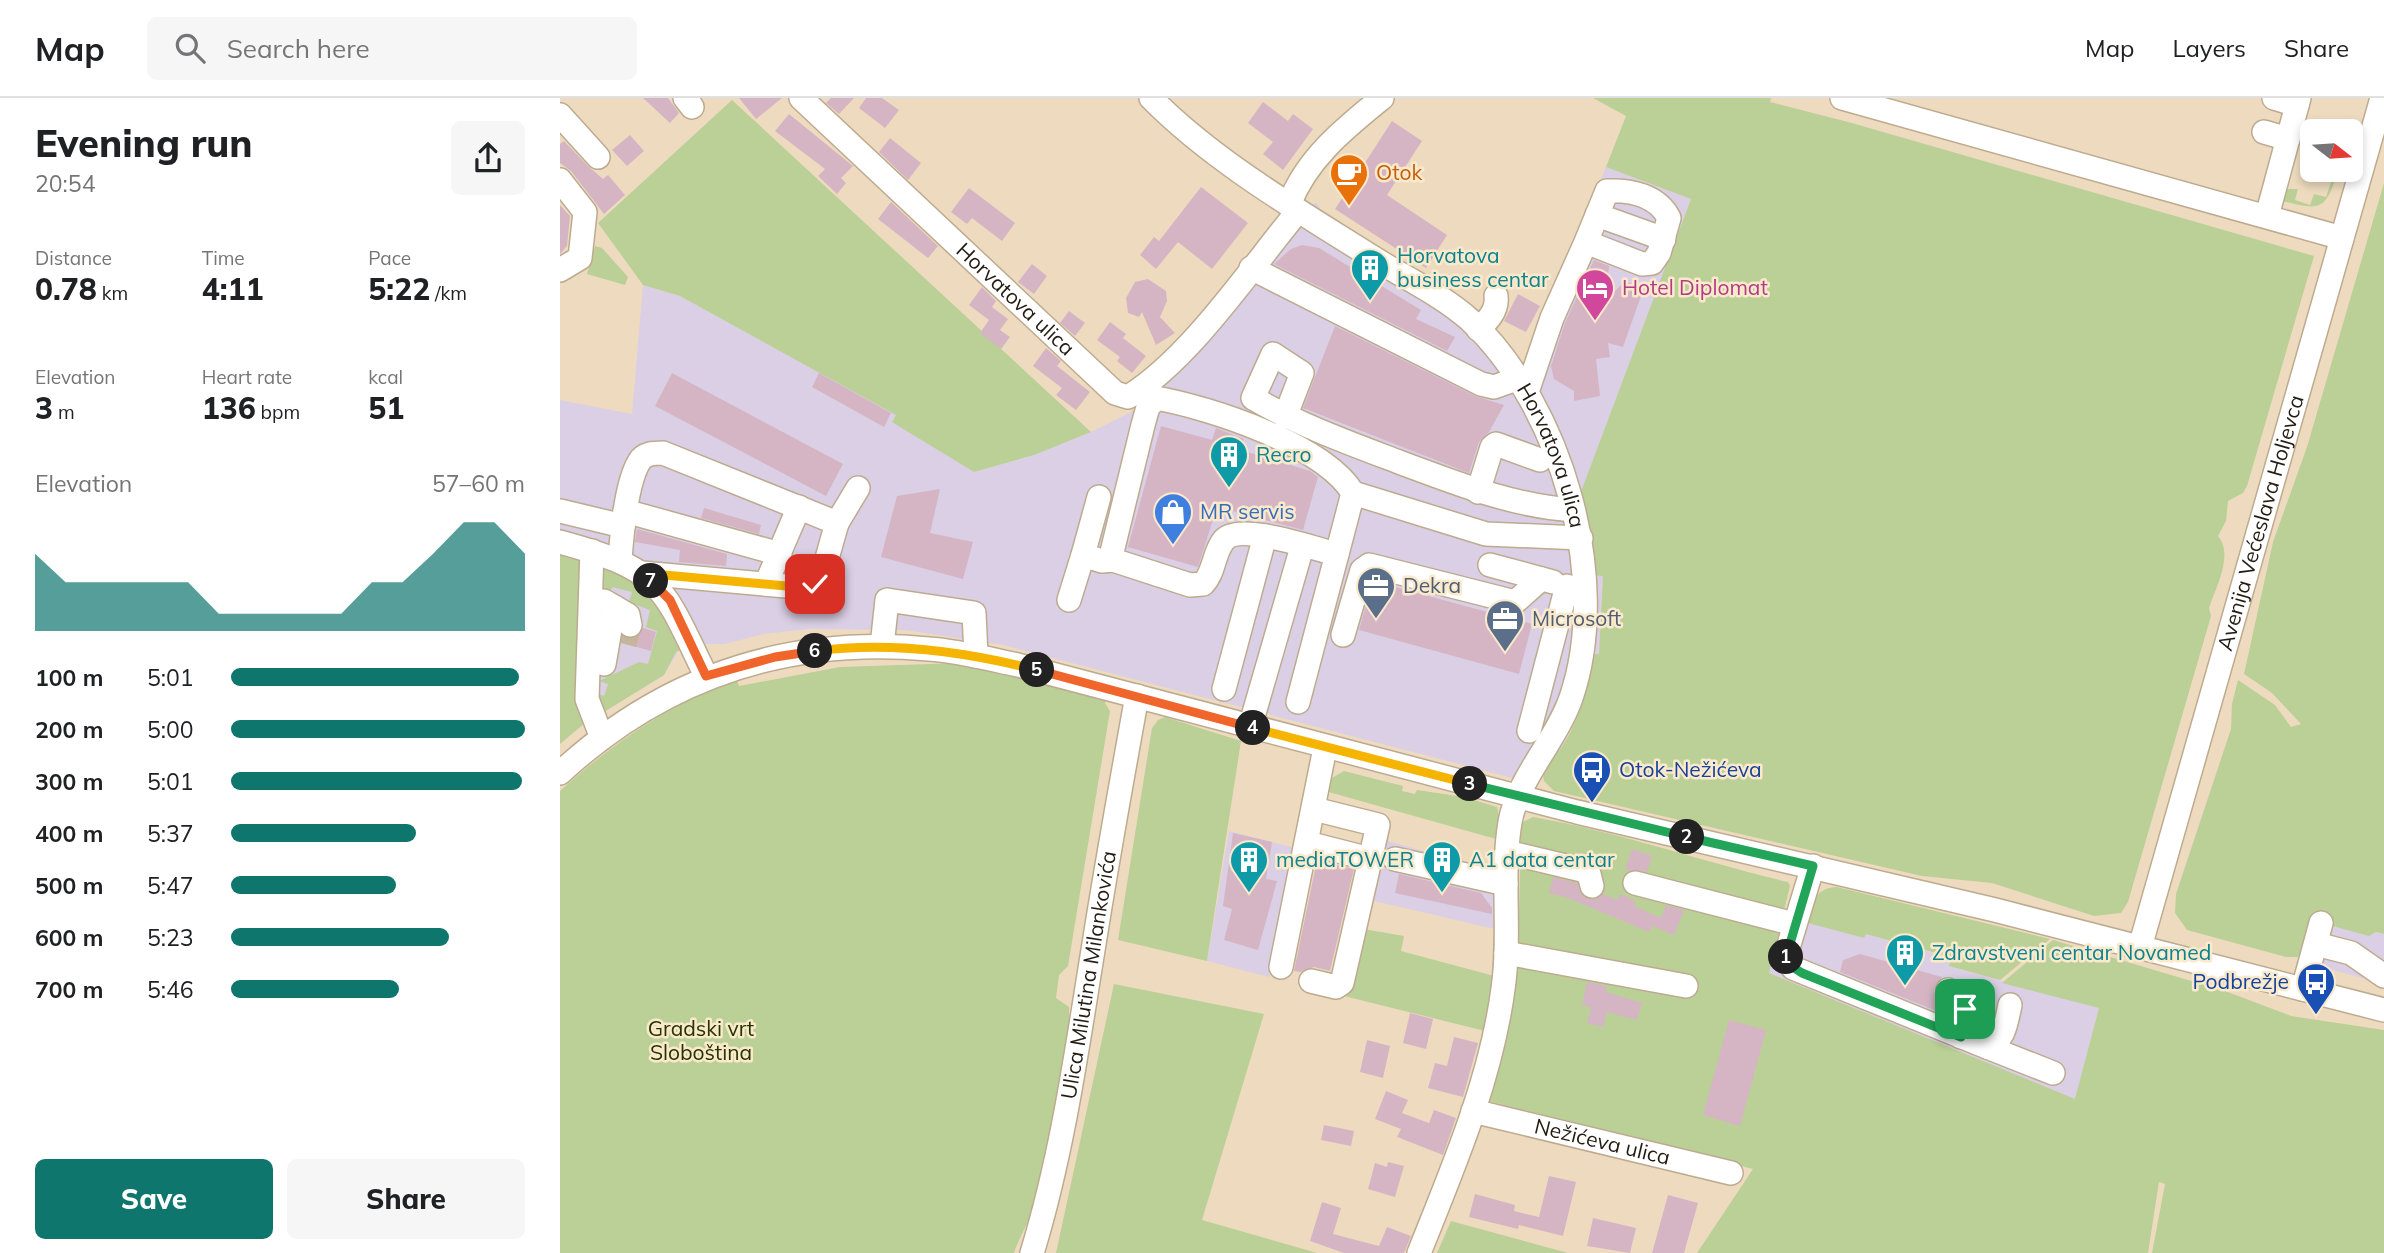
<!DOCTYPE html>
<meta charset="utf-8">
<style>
:root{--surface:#fff;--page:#f6f6f6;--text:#202124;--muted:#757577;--line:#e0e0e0;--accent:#0f766e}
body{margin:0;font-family:Mulish,sans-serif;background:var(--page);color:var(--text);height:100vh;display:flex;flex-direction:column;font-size:26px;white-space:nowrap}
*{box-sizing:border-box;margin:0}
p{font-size:23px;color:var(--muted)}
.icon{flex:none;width:38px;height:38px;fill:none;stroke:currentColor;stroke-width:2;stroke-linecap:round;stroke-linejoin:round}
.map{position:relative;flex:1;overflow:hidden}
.details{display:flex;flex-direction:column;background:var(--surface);width:560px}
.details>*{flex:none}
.needle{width:46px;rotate:107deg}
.controls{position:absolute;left:1740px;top:21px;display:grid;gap:14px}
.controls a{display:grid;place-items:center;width:63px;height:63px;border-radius:10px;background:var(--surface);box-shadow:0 4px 10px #0003;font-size:35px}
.pin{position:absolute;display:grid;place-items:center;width:60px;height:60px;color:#fff;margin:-30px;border-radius:14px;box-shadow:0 4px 10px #0006}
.km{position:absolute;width:35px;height:35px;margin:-18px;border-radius:50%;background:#222;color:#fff;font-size:19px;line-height:35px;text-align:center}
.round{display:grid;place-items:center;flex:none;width:74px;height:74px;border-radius:10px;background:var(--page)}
.overview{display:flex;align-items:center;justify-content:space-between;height:119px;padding:0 35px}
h1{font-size:38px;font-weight:800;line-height:52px}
.metrics{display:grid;grid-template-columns:repeat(3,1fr);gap:10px;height:119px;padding:7px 35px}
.metrics div{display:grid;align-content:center}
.metrics b{font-size:30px;font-weight:800}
.metrics small{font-size:19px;font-weight:400}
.metrics p{font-size:19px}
.chart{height:196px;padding:14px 35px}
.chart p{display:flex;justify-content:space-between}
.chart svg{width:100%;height:126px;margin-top:7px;fill:var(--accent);opacity:.7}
.action{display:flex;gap:14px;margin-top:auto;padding:14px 35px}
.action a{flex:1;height:80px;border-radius:10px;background:var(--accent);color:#fff;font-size:28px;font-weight:800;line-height:80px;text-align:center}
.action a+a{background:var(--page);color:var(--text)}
ul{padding:0 35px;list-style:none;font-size:23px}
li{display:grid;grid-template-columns:112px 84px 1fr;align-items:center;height:52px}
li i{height:18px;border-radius:9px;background:var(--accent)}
header{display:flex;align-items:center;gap:42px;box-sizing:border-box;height:98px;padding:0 35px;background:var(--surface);border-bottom:2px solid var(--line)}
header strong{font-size:33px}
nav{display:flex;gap:38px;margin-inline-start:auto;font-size:24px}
.search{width:490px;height:63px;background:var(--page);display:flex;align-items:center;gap:18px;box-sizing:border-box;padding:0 24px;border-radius:10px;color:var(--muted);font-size:26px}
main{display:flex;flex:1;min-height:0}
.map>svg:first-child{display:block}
</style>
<header>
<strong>Map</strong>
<div class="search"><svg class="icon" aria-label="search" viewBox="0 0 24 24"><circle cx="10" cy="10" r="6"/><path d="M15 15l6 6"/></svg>Search here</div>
<nav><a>Map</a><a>Layers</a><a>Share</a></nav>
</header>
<main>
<section class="details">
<div class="overview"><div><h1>Evening run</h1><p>20:54</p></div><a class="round"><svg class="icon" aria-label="share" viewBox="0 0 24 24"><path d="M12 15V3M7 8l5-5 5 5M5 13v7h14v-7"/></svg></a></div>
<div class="metrics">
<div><p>Distance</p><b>0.78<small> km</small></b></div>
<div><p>Time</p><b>4:11</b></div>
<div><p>Pace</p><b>5:22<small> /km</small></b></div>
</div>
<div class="metrics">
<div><p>Elevation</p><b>3<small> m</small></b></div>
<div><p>Heart rate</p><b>136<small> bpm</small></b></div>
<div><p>kcal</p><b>51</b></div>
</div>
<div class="chart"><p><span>Elevation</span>57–60 m</p>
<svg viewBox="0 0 160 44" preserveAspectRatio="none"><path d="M0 44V17L10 27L20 27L30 27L40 27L50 27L60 38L70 38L80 38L90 38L100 38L110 27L120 27L130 17L140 6L150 6L160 17V44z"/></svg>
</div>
<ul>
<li><b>100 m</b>5:01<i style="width:98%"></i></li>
<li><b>200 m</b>5:00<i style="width:100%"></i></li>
<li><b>300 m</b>5:01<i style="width:99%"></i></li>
<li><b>400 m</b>5:37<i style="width:63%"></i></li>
<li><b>500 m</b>5:47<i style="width:56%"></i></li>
<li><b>600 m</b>5:23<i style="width:74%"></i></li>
<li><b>700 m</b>5:46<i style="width:57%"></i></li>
</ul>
<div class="action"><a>Save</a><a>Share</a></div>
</section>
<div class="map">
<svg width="1824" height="1155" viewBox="0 0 1824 1155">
<rect width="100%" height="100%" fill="#eedbbf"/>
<path fill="#dacfe4" d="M1046,69L1131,101L1101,183L1033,477H1043L1039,556H1032L1028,581L1009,634L1001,650L985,668L960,682L443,547L344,532L249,531L204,536L165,546H139L119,552L104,577L25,625V465L0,457V302L72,316L83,187L120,198L337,317L332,323L414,374L474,357L531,334L571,314L617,274L675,212L756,104L762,114L871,181L962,273Z
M669,733L739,751L709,879L647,863Z
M824,742L939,774V832L810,802Z
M1223,818L1304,840L1305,835L1391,860L1389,868L1539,910L1516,1002L1209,875Z
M1753,822L1824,836V886L1758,868Z"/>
<path fill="#bad096" d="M1033,0H1211L1210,4L1292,25L1754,158L1687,388L1683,395L1668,403L1666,423L1658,438C1674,457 1656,489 1649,510L1651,518L1568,804L1561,815L1534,818L1432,785L1362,778L994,693L984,683C980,668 993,661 1001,650C1018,626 1030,585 1032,556H1039L1043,478L1032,477L1019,399L1131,101L1046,69L1066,18Z
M172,2L531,334L474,357L414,374L332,324L336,317L120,198L83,187L38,125Z
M1762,72H1778C1766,114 1760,113 1719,102L1723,91H1738L1735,102L1750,107L1754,96L1766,99L1773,78Z
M1824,85V836L1816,834L1809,838L1769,827L1741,859H1726L1627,832L1615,815L1616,796L1671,631L1672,606L1678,582L1715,607L1731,629L1741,626L1712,595L1684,576L1713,444L1747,349Z
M35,148L42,150L68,179L65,187L27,176Z
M0,457L25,464V625L0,646Z
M49,468L85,485L122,551L116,554L104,577L44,614L32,594L44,598L48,586L39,583L79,564L88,566L97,533L86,529L90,512L69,504L72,494L52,489L49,499L41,496L39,475Z
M400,565L546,599L545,605L550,613L508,868L499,877L496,900L509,909V929L493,1024L473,1110C468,1127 460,1137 454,1155H0V693C51,646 111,606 176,580L179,588L280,569Z
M605,619L681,643L647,863L558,842L592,630L598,622Z
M784,673L843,688L842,693L855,696L857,692L904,699L937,709L941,725L935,773L936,741L765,693L770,681Z
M973,719C1060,734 1142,764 1228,784L1230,788L1209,875L1515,1001L1539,910L1442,885L1493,842L1665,893L1731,918L1824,932V1155H1592L1605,1086L1599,1084L1588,1155H1137L1193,1071L929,1003L952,910L958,866L961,725Z
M1277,789L1490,841L1440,882L1389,868L1391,859L1306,836L1304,840L1248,825C1253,805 1254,790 1277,789Z
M804,831L844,838L841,853L938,879L929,934L784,898Z
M554,886L704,916L642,1122L757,1155H496Z
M891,1123L1008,1155H877Z"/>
<path fill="#d5b5c4" d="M83,0H108L119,15L110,25Z
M179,0H222L196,21Z
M271,0H294L279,16L266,5Z
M306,0H322L339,12L325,30L299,10Z
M703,4L728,23L733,16L753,31L723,72L703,56L713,44L688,25Z
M229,16L293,68L281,80L286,85L277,96L258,78L265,71L215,33Z
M832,23L862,43L827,97L887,137L866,170L775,111Z
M70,37L84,53L67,68L52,52Z
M330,40L361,65L348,82L319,54Z
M4,43L28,68L43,81L48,77L65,97L44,116L11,73L0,65V46Z
M641,89L688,125L652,171L618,144L596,171L580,157L594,139L599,143Z
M409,90L455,125L442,143L412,120L407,126L391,114Z
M331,104L378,148L368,160L318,121Z
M0,107L10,118L7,148L0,156Z
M742,147L759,150L861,212L856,221L895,239L887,253L714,166L731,151Z
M1034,162L1049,168L1045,203L1065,183L1079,189L1081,198L1063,249L1048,245L1050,259L1036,261L1040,298L1014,303V293L994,281L991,268L1005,225Z
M472,166L487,178L474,196L458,184Z
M588,181L606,193L607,203L600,219L615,235L596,247L582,214L579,219L568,215L566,200L575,184Z
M422,189L436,203L432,209L448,221L440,232L450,239L441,251L420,235L429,222L409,207Z
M958,196L980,208L966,234L944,223Z
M509,213L525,225L515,238L500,225Z
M550,224L566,236L563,240L586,258L572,275L557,263L560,259L537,242Z
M775,228L915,298L944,307L929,334L919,344L909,375L743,310Z
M486,250L501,263L497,268L530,294L516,312L496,297L502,290L473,268Z
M112,275L283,366L266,398L95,308Z
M259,275L331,315L324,329L252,289Z
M601,328L652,342L656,330L684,341L681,352L750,373L758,379L743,432L657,409L638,469L568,449Z
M380,391L370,435L413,444L403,481L321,459L337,398Z
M144,410L201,427L199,436L141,420Z
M77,431L167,456L166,468L119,464L120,452L75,444Z
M813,483L972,526L959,576L799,532Z
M83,530L96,534L91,553L62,545L63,539L73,541Z
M673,735L712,744L706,781L717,783L698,852L664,842L672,811L663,808Z
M1072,751L1092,758L1087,774L1065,772Z
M757,762L794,771L770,873L754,869L740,874L734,873Z
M839,776L921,795L932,810V816L835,795Z
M993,779L1017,785L1022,797L1028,801H1036L1043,796L1057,802L1060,796L1076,803L1074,808L1101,820L1106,807L1124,812L1114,837L1092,828L1089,834L1008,800L989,795Z
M1300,856L1382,879L1374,892L1376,899L1389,909L1390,914L1384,916L1280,874L1283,862Z
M1027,884L1047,888L1046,894L1082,905L1077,922L1047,914L1043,929L1027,925L1031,909L1022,907Z
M850,915L873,921L866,951L843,945Z
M1169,922L1206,932L1180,1028L1143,1017Z
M894,939L918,945L903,999L868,990L875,965L887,968Z
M807,942L830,948L823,980L800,974Z
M826,993L848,1002L842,1015L869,1025L874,1012L896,1020L883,1057L837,1039L841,1031L815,1021Z
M764,1027L794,1033L791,1048L761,1042Z
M828,1064L844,1068L835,1099L808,1091L815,1065L827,1069Z
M989,1078L1016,1084L1003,1138L959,1127L958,1131L909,1119L915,1096L955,1107L954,1113L979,1119Z
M1108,1097L1138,1105L1124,1155H1092Z
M762,1104L781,1110L773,1136L819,1148L827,1129L851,1138L844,1155H784L750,1143Z
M1033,1120L1076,1130L1070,1155L1027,1148Z"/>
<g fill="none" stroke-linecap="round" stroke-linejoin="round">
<path stroke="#c5b59c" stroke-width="23" stroke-dasharray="23 11" stroke-linecap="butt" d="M65,546L70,527"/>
<defs>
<g id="minor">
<path d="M125,0L132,9"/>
<path id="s1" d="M241,0L555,295L568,299C631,260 690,171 738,113"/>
<path id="s2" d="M591,0C654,64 741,114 817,162C847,181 883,198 910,222C1001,307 1052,481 1011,600C996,643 958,680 950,724C941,779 951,836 943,891C931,982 893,1070 859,1155"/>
<path d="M1282,0L1782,140"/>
<path d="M1714,0L1737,7"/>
<path d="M0,17L38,59"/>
<path d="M1704,34L1728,41"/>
<path d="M0,82L25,114L20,160L0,172"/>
<path d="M729,107C746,61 785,30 822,0"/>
<path d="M1037,117L1104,141"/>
<path d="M1707,118L1739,0"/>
<path d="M691,170L921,286L934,289L959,280"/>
<path d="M918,231C928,223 938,212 936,198"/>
<path d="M967,294L992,220L1026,144L1082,166L1092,165L1099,155L1109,120C1097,97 1070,92 1047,93L1026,144"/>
<path d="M725,319L742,275L713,256L693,300C739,327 789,345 839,364C896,385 952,408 1013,412"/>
<path d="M918,394L932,349L936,346L980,362"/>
<path d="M793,395C764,347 651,310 596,300L588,309L583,327L552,454L553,462L630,487L643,486C655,474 653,455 664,442C680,424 754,451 777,456L793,395L926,436L1021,440"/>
<path d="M539,399L523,457L542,463L553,462"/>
<path d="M0,413L63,428"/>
<path d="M65,413L220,456"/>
<path d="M0,444C103,472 102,487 146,578"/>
<path d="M32,453L27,601L42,640"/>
<path d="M60,461C62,435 66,386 79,364C84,355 94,355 103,355L277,425L298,390"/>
<path d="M930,467L993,484"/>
<path d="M82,475L237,489L255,486L262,478L277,425"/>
<path d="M206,486L239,409"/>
<path d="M509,502L523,457"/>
<path d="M44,503L68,517L70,527"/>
<path d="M783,537L802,472L809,467L955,504L981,481"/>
<path d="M322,548L327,502L414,515L416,558"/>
<path d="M44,566L54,509"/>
<path d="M664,591L705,438"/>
<path d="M738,604L777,456"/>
<path d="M690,629L742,449"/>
<path d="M969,633L1007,488"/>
<path d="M0,675C104,579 228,538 369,551C399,553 429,561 458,567L1017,714L1435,812L1824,912"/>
<path d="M747,745L810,761"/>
<path d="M947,754L1022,772L1029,776L1032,788"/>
<path d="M835,761L946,786"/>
<path d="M1253,768L1227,853L1226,860L1233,870L1427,949C1445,943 1446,924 1450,907"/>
<path d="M1075,785L1234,826"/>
<path d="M1756,846L1791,855L1824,878"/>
<path id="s3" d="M1580,849L1822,0"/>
<path d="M946,855L1126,888"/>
<path d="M721,869L765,650"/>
<path d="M751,883L776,889L782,885L818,727L754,711"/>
<path d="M1743,891L1761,825"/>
<path d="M1388,892L1402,901L1405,924L1401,939"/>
<path d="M1427,949L1493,975"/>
<path id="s4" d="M913,1013L1171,1075"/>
<path id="s5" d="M472,1155C503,1054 517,950 534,846C547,763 562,681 577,598"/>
</g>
</defs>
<use href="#minor" stroke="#bdab90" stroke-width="26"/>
<use href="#minor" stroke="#fff" stroke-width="23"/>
</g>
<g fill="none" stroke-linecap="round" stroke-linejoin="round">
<defs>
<path id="split-1" d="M1226,859L1228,866L1242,875L1401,939L1405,911"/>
<path id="split-2" d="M1127,739L1253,768L1226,859"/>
<path id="split-3" d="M910,686L1127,739"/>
<path id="split-4" d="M693,630L910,686"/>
<path id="split-5" d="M477,572L693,630"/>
<path id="split-6" d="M255,553C330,543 404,553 477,572"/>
<path id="split-7" d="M91,483L110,502L146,578L215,559L255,553"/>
<path id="split-8" d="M91,483L82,475L237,489L255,486"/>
</defs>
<use href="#split-1" stroke="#fff" stroke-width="14"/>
<use href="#split-2" stroke="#fff" stroke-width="14"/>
<use href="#split-3" stroke="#fff" stroke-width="14"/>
<use href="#split-4" stroke="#fff" stroke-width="14"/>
<use href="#split-5" stroke="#fff" stroke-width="14"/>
<use href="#split-6" stroke="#fff" stroke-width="14"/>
<use href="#split-7" stroke="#fff" stroke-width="14"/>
<use href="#split-8" stroke="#fff" stroke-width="14"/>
<use href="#split-1" stroke="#22a559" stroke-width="9"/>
<use href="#split-2" stroke="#22a559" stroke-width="9"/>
<use href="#split-3" stroke="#22a559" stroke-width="9"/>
<use href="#split-4" stroke="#f5b400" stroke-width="9"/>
<use href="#split-5" stroke="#f0652b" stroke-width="9"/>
<use href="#split-6" stroke="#f5b400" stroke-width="9"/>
<use href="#split-7" stroke="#f0652b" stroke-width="9"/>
<use href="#split-8" stroke="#f5b400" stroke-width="9"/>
</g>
<defs>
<symbol id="cafe-pin" viewBox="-11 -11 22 30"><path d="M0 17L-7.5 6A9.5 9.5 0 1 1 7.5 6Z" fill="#e8710a" stroke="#fbe9cc"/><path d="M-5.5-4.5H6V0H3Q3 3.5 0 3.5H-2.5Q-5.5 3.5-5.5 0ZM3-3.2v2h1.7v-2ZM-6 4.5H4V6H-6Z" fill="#fff"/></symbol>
<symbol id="building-pin" viewBox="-11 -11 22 30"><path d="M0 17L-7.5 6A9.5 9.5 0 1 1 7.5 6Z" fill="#0f9aa8" stroke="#fbe9cc"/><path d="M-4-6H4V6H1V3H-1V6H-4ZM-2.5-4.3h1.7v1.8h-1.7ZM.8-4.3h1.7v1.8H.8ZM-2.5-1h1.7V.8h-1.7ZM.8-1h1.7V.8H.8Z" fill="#fff"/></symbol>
<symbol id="hotel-pin" viewBox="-11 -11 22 30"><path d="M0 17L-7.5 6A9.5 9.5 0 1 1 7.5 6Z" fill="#d1479c" stroke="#fbe9cc"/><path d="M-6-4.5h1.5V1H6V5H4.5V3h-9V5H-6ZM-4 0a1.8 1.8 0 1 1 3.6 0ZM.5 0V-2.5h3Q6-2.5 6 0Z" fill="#fff"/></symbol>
<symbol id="shop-pin" viewBox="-11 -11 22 30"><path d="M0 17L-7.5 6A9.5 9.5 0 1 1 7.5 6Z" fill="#3f7fe0" stroke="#fbe9cc"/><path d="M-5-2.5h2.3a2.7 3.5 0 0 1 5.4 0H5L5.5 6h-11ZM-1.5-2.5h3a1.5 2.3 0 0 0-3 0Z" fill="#fff"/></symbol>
<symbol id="office-pin" viewBox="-11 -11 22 30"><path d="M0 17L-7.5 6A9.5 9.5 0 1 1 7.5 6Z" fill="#5c6f8a" stroke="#fbe9cc"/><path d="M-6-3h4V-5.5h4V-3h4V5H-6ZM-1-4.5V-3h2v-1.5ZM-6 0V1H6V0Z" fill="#fff"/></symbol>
<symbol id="bus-pin" viewBox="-11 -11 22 30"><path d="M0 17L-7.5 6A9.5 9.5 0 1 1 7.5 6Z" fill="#1a4fb4" stroke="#fbe9cc"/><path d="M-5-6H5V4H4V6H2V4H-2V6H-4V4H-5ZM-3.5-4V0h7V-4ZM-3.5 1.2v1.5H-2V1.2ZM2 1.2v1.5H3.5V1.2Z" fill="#fff"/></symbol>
</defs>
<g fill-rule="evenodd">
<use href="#cafe-pin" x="767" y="53" width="44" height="60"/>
<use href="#building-pin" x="788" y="148" width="44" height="60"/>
<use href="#hotel-pin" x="1013" y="168" width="44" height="60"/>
<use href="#building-pin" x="647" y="335" width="44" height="60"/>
<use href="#shop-pin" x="591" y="392" width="44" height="60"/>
<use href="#office-pin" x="794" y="466" width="44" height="60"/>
<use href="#office-pin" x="923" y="499" width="44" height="60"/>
<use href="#bus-pin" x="1010" y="650" width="44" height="60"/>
<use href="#building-pin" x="667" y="740" width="44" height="60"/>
<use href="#building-pin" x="860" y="740" width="44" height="60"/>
<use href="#building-pin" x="1323" y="833" width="44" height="60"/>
<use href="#bus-pin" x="1734" y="862" width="44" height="60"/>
</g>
<g text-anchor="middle" stroke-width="5" stroke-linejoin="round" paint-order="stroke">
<g font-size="21" fill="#c56008" stroke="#fbe9cc" text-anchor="start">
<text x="816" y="82">Otok</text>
</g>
<g font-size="21" fill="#0d838f" stroke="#fbe9cc" text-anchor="start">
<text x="837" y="165">Horvatova<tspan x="837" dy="24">business centar</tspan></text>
<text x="696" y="364">Recro</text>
<text x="716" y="769">mediaTOWER</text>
<text x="909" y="769">A1 data centar</text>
<text x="1372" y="862">Zdravstveni centar Novamed</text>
</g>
<g font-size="21" fill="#b23c85" stroke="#fbe9cc" text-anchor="start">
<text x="1062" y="197">Hotel Diplomat</text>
</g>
<g font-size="21" fill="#231c12" stroke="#fbe9cc">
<text dy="7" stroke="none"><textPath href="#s1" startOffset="294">Horvatova ulica</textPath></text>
<text dy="7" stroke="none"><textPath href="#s2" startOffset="550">Horvatova ulica</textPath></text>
<text dy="7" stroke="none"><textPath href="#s3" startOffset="441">Avenija Većeslava Holjevca</textPath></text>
<text dy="7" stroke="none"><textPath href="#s5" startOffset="284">Ulica Milutina Milankovića</textPath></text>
<text dy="7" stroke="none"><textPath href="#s4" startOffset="133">Nežićeva ulica</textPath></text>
</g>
<g font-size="21" fill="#366cbe" stroke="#fbe9cc" text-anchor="start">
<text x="640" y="421">MR servis</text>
</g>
<g font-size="21" fill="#4e5e75" stroke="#fbe9cc" text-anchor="start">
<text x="843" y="495">Dekra</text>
<text x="972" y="528">Microsoft</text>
</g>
<g font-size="21" fill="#164399" stroke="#fbe9cc" text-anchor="start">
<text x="1059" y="679">Otok-Nežićeva</text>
<text x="1729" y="891" text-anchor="end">Podbrežje</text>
</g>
<g font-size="21" fill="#263400" stroke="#fbe9cc">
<text x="141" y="938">Gradski vrt<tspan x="141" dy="24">Sloboština</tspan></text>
</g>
</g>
</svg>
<div class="controls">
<a><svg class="needle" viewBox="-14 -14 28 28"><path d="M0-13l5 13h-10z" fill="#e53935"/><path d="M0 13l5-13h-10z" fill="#757577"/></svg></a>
</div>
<div class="pin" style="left:1405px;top:911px;background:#1e9e55"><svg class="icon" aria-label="arrive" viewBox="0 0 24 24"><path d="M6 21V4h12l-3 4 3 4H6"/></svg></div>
<div class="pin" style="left:255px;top:486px;background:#d93025"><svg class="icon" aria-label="check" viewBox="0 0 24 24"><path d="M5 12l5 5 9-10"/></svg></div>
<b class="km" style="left:1226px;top:859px">1</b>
<b class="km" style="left:1127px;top:739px">2</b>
<b class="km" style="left:910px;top:686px">3</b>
<b class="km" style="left:693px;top:630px">4</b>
<b class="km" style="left:477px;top:572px">5</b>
<b class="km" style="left:255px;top:553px">6</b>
<b class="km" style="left:91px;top:483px">7</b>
</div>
</main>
